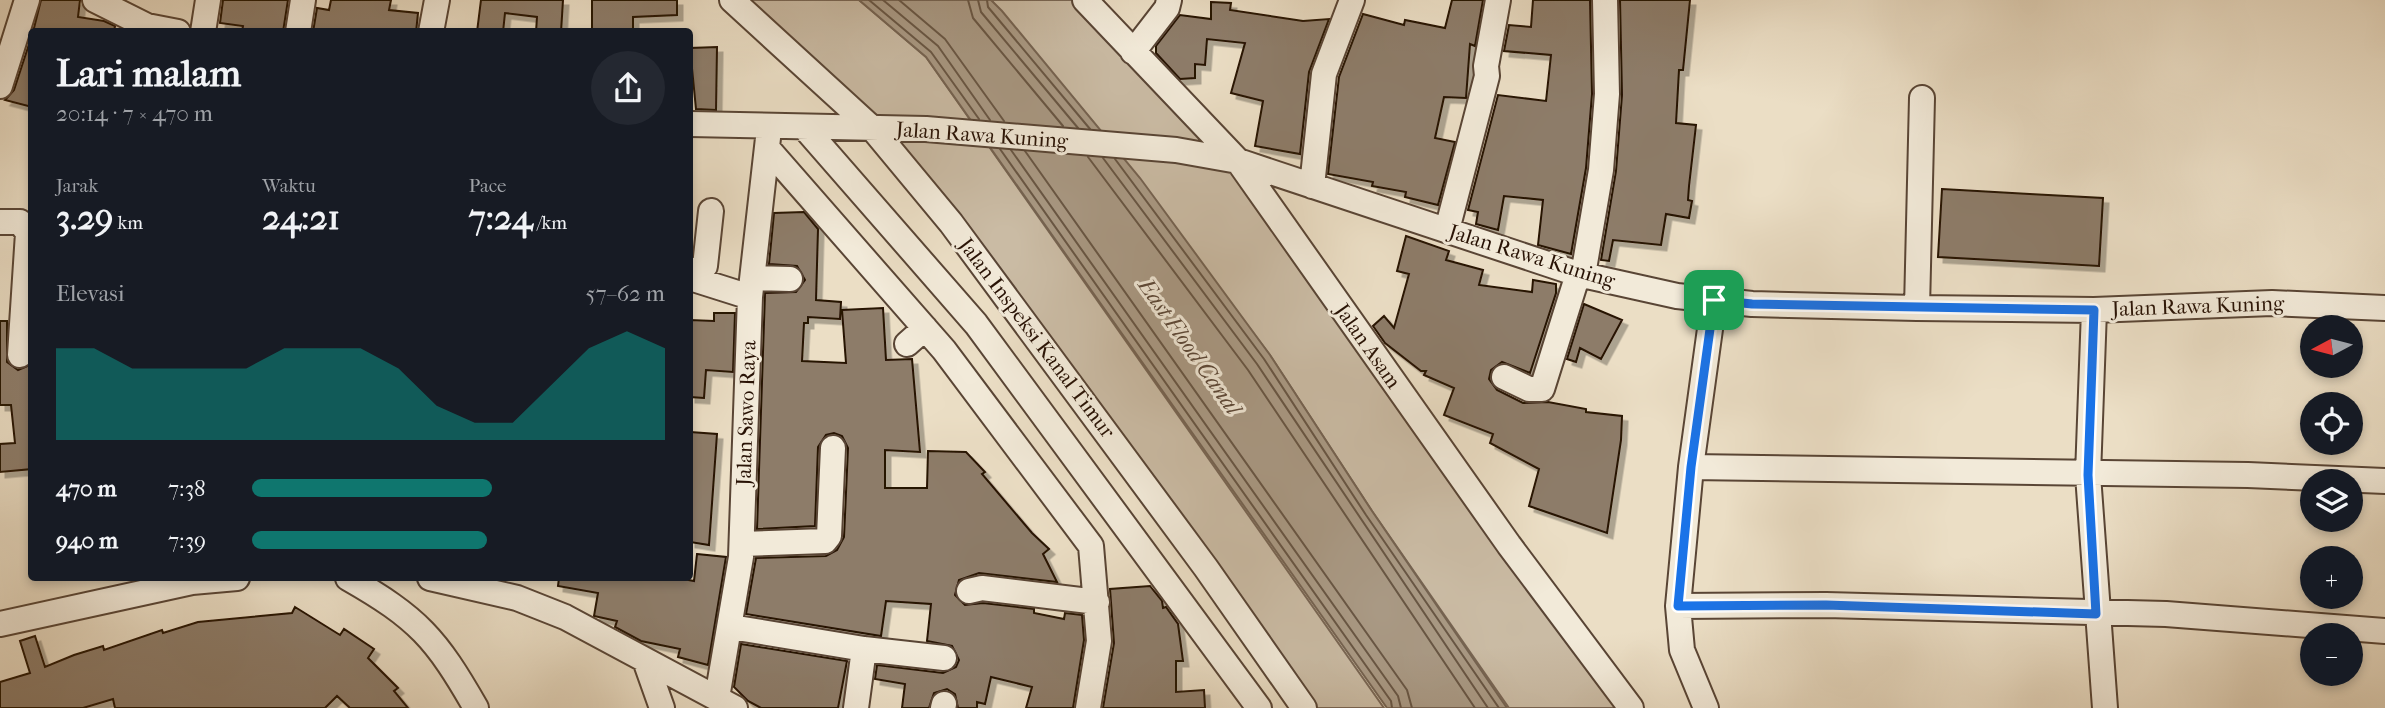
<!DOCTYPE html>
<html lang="id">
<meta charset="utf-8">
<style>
:root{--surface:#171b24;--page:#242831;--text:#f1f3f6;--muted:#9ea1a6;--accent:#0f766e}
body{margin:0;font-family:"IM FELL French Canon",serif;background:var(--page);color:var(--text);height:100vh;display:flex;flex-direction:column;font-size:26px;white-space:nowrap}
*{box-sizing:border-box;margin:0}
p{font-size:23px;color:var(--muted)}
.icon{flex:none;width:38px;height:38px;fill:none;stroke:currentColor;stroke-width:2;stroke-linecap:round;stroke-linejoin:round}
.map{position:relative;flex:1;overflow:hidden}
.drawer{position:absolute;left:28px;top:28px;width:665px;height:553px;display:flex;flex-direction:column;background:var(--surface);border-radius:7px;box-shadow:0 4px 10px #0003}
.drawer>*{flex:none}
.needle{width:46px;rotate:263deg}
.tools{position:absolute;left:2300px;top:315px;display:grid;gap:14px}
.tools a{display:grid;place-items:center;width:63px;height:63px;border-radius:50%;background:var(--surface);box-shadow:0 4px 10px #0003;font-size:35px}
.pin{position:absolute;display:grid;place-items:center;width:60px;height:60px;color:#fff;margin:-30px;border-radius:14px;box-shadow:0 4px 10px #0006}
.round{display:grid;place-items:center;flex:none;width:74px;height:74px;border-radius:37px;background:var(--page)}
.headline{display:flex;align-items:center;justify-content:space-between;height:119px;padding:0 28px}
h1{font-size:38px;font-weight:700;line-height:52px}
.figures{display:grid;grid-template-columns:repeat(3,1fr);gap:10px;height:119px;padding:7px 28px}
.figures div{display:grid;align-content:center}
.figures b{font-size:35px;font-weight:700}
.figures small{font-size:19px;font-weight:400}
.figures p{font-size:19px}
.chart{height:196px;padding:14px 28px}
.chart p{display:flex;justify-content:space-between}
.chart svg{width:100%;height:126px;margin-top:7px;fill:var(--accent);opacity:.7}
ul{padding:0 28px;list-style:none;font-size:23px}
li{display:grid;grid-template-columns:112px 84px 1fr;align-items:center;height:52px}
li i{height:18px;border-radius:9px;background:var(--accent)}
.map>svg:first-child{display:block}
</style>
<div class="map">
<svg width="2385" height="708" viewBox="0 0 2385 708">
<defs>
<filter id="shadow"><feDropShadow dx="5.5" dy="5.5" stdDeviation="0" flood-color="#0004"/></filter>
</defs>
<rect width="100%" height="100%" fill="#ebdec5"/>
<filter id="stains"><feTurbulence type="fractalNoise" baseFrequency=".00286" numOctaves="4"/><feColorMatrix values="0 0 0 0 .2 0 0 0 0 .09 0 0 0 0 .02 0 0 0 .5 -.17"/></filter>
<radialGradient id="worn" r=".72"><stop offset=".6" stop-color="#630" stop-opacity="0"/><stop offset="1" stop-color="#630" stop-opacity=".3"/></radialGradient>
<path fill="#cabba4" stroke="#796654" stroke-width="2" d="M732,0H859L926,57L1384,708H1299L934,202Z
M991,0H1085L1238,161L1628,708H1509L1372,511L1270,355L1094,123Z"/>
<path fill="#a99984" stroke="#756351" stroke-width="2" d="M859,0H991L1002,11L1140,178L1270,355L1372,511L1507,708H1387L926,57Z"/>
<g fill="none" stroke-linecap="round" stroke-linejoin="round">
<path stroke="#685644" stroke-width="2" d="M869,0L931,52L979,119
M883,0L938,46L990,120
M899,0L945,39L1004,121
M968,0L973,18L1063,126
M978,0L981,12L1078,128
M987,0L988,7L1090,129
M1000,149L1391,701L1392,708
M1011,150L1398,696L1401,708
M1025,151L1407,690L1412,708
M1088,157L1248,370L1475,708
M1103,158L1257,364L1488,708
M1115,159L1264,359L1366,515L1499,708"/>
</g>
<path fill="#8d7c69" stroke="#281205" stroke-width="2" filter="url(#shadow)" d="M41,0H80L78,17L104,21L115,26L114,32H33Z
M223,0H288L283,32H242L243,26L220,23Z
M331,0H391L389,10L418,13L416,32H313L317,8L329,10Z
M481,0H563L561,32H536L537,17L505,13L503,32H477Z
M592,0H677V15L633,17V32H592Z
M1452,0H1483L1475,46L1470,44L1466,98L1444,97L1435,138L1455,142L1438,205L1405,197L1406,192L1372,186L1373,182L1328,174L1339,77L1363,14L1404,25L1405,20L1445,28Z
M1533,0H1590L1592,94L1586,168L1571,254L1538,245L1543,200L1504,196L1498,230L1476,224L1478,212L1468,210L1498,95L1546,101L1551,55L1504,51L1509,25L1531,27Z
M1620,0H1690L1683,70H1679L1676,123L1696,125L1689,186L1688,200L1692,201L1689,218L1666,214L1661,245L1613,240L1609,261L1601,260L1616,171L1622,95Z
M1211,2L1231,3L1230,10L1303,21L1329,19L1309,72L1300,154L1255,146L1263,101L1231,93L1245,43L1207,39L1205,65L1195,64V78L1180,79L1156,53V46L1180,15L1211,19Z
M32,35V107L5,100L14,90Z
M717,47L716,110L696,109L690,48Z
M1942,189L2103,198L2099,266L1938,257Z
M804,212L818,229L816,300L841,302L840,319L808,317V323H804L802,361L846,363L842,310L883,308L886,360L912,359L920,452L885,450V488H927L928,451L966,452L985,472L982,474L1032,533L1049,549L1043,554L1057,582L979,573L959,580L955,595L965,605L983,603L1034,609V613L1064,619L1065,613L1082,615L1084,640L1073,708H1026L1032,687L991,677L985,704L977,702V708H958L955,694L947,689L934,693L929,708H902L905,684L875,679L877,665L943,673L956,667L959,660L952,646L927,641L931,604L886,601L881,636L746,614L756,558L826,556L837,550L844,537L848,448L842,436L834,433L826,435L818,447L815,526L757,529L765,293L796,292L805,280L797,266L769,264L774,213Z
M1406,236L1449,251L1446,260L1483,270L1479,285L1532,292L1533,280L1556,284V293L1530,373L1502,362L1491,370L1489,379L1497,390L1523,403L1548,402L1586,409V412L1622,416L1621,440L1607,533L1529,506L1539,469L1490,443L1493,434L1444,415L1454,388L1424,375L1426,371H1421L1385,343L1373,326L1384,316L1394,328L1409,274L1397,271Z
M1584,304L1622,320L1601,359L1580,348L1576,362L1567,359Z
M714,313H735L733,372L706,370L704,398L690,397V320L714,321Z
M0,321H7V362L18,370L32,364V469L0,472V444L15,443L11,405H0Z
M690,432L717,434L709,545L690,542Z
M697,554L726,557L708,665L678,657L680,649L641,641L615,627L617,621L594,616L598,593L558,586L559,578H678L694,581Z
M1150,586L1162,601L1163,608L1166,607L1178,624L1183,661H1176V692L1204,690L1205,708H1103L1114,643L1110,589Z
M295,607L340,635L344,629L374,649L368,658L398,688L394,691L408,708H350L337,696L325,708H115L113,699L83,708H0V682L30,673L20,641L35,636L45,667L74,655L103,646L104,650L162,630L163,633L198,622L292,613Z
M741,644L847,661L838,708H761L748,701L734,687Z"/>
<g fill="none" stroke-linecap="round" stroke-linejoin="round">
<defs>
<path id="minor" d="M95,0L147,26L178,32
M732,0L873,129L951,223L1206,568L1304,708
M1085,0L1238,161L1509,545L1631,708
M203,32L208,0
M298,32L303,0
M431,32L437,0
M1133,52L1167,8L1169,0
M0,86L27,0
M690,124L926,129L1176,150L1238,161L1578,274L1677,296L1752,304L1917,308L2094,310L2272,303L2385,308
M805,128L976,324L1259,708
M768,149L944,350L1091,546L1099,641L1088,708
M1312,186L1324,74L1352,0
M0,222H20L28,233L20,355
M1447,230L1487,76L1486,66L1498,0
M690,272L705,266L711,211
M1583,275L1601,170L1607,94L1605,0
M690,278L750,297
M753,278L790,279
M1917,308L1922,98
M2094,310L2088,475L2105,708
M907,344L925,328
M1504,377L1529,389H1542L1578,274
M1691,467L2248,475L2385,481
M742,544L825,541L829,536L833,448
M348,578C418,618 436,638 476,708
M430,578L517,598L565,617L735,708
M969,591L982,588L1097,602
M1678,606L1826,605L2166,614L2385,631
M0,624L192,582L237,578
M731,627L864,649L944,658
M646,663L662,708
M717,698L741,557L750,297L768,138
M856,708L864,649
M943,708L944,704
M1706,708L1682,650L1678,606L1691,467L1714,300"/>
</defs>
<use href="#minor" stroke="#594535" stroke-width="28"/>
<use href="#minor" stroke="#f2ead9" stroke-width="24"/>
</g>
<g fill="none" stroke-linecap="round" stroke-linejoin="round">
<defs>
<path id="route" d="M1714,300L1752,304L2094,310L2088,475L2096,614L1826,605L1678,606L1691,467Z"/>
</defs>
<use href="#route" stroke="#fff" stroke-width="14"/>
<use href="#route" stroke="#1a73e8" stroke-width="9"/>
</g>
<g text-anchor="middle" stroke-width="6" stroke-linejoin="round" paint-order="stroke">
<g font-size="21" fill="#281205" stroke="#f2ead9">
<text transform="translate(982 135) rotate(4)" y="7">Jalan Rawa Kuning</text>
<text transform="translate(1532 256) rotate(17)" y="7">Jalan Rawa Kuning</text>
<text transform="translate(2198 306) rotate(-2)" y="7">Jalan Rawa Kuning</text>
<text transform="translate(1037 338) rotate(53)" y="7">Jalan Inspeksi Kanal Timur</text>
<text transform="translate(1368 346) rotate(55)" y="7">Jalan Asam</text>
<text transform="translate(746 413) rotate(-88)" y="7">Jalan Sawo Raya</text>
</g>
<g font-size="23" font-style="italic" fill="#5c4838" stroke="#f2ead9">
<text transform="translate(1190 346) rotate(55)" y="8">East Flood Canal</text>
</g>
</g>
<rect width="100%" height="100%" filter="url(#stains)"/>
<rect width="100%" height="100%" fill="url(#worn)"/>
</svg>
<div class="tools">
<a><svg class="needle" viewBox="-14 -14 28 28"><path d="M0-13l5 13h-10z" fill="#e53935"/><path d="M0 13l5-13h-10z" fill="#9ea1a6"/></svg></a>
<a><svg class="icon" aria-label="locate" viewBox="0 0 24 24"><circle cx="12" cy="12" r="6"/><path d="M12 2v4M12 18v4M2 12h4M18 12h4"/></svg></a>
<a><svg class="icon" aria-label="layers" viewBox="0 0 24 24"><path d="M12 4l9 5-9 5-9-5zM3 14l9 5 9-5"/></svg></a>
<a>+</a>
<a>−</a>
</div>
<div class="pin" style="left:1714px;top:300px;background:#1e9e55"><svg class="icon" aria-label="arrive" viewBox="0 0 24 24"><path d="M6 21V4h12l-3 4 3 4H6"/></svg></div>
<section class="drawer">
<div class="headline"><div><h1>Lari malam</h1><p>20:14 · 7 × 470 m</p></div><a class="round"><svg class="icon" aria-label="share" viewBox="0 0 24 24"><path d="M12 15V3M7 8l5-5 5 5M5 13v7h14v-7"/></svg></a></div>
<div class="figures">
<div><p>Jarak</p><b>3.29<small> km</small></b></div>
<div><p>Waktu</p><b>24:21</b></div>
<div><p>Pace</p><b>7:24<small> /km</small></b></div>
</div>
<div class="chart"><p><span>Elevasi</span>57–62 m</p>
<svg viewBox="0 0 160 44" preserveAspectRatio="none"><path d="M0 44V12L10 12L20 19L30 19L40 19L50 19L60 12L70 12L80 12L90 19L100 32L110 38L120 38L130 25L140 12L150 6L160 12V44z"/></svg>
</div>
<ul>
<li><b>470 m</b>7:38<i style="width:58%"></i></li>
<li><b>940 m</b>7:39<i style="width:57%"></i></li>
</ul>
</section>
</div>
